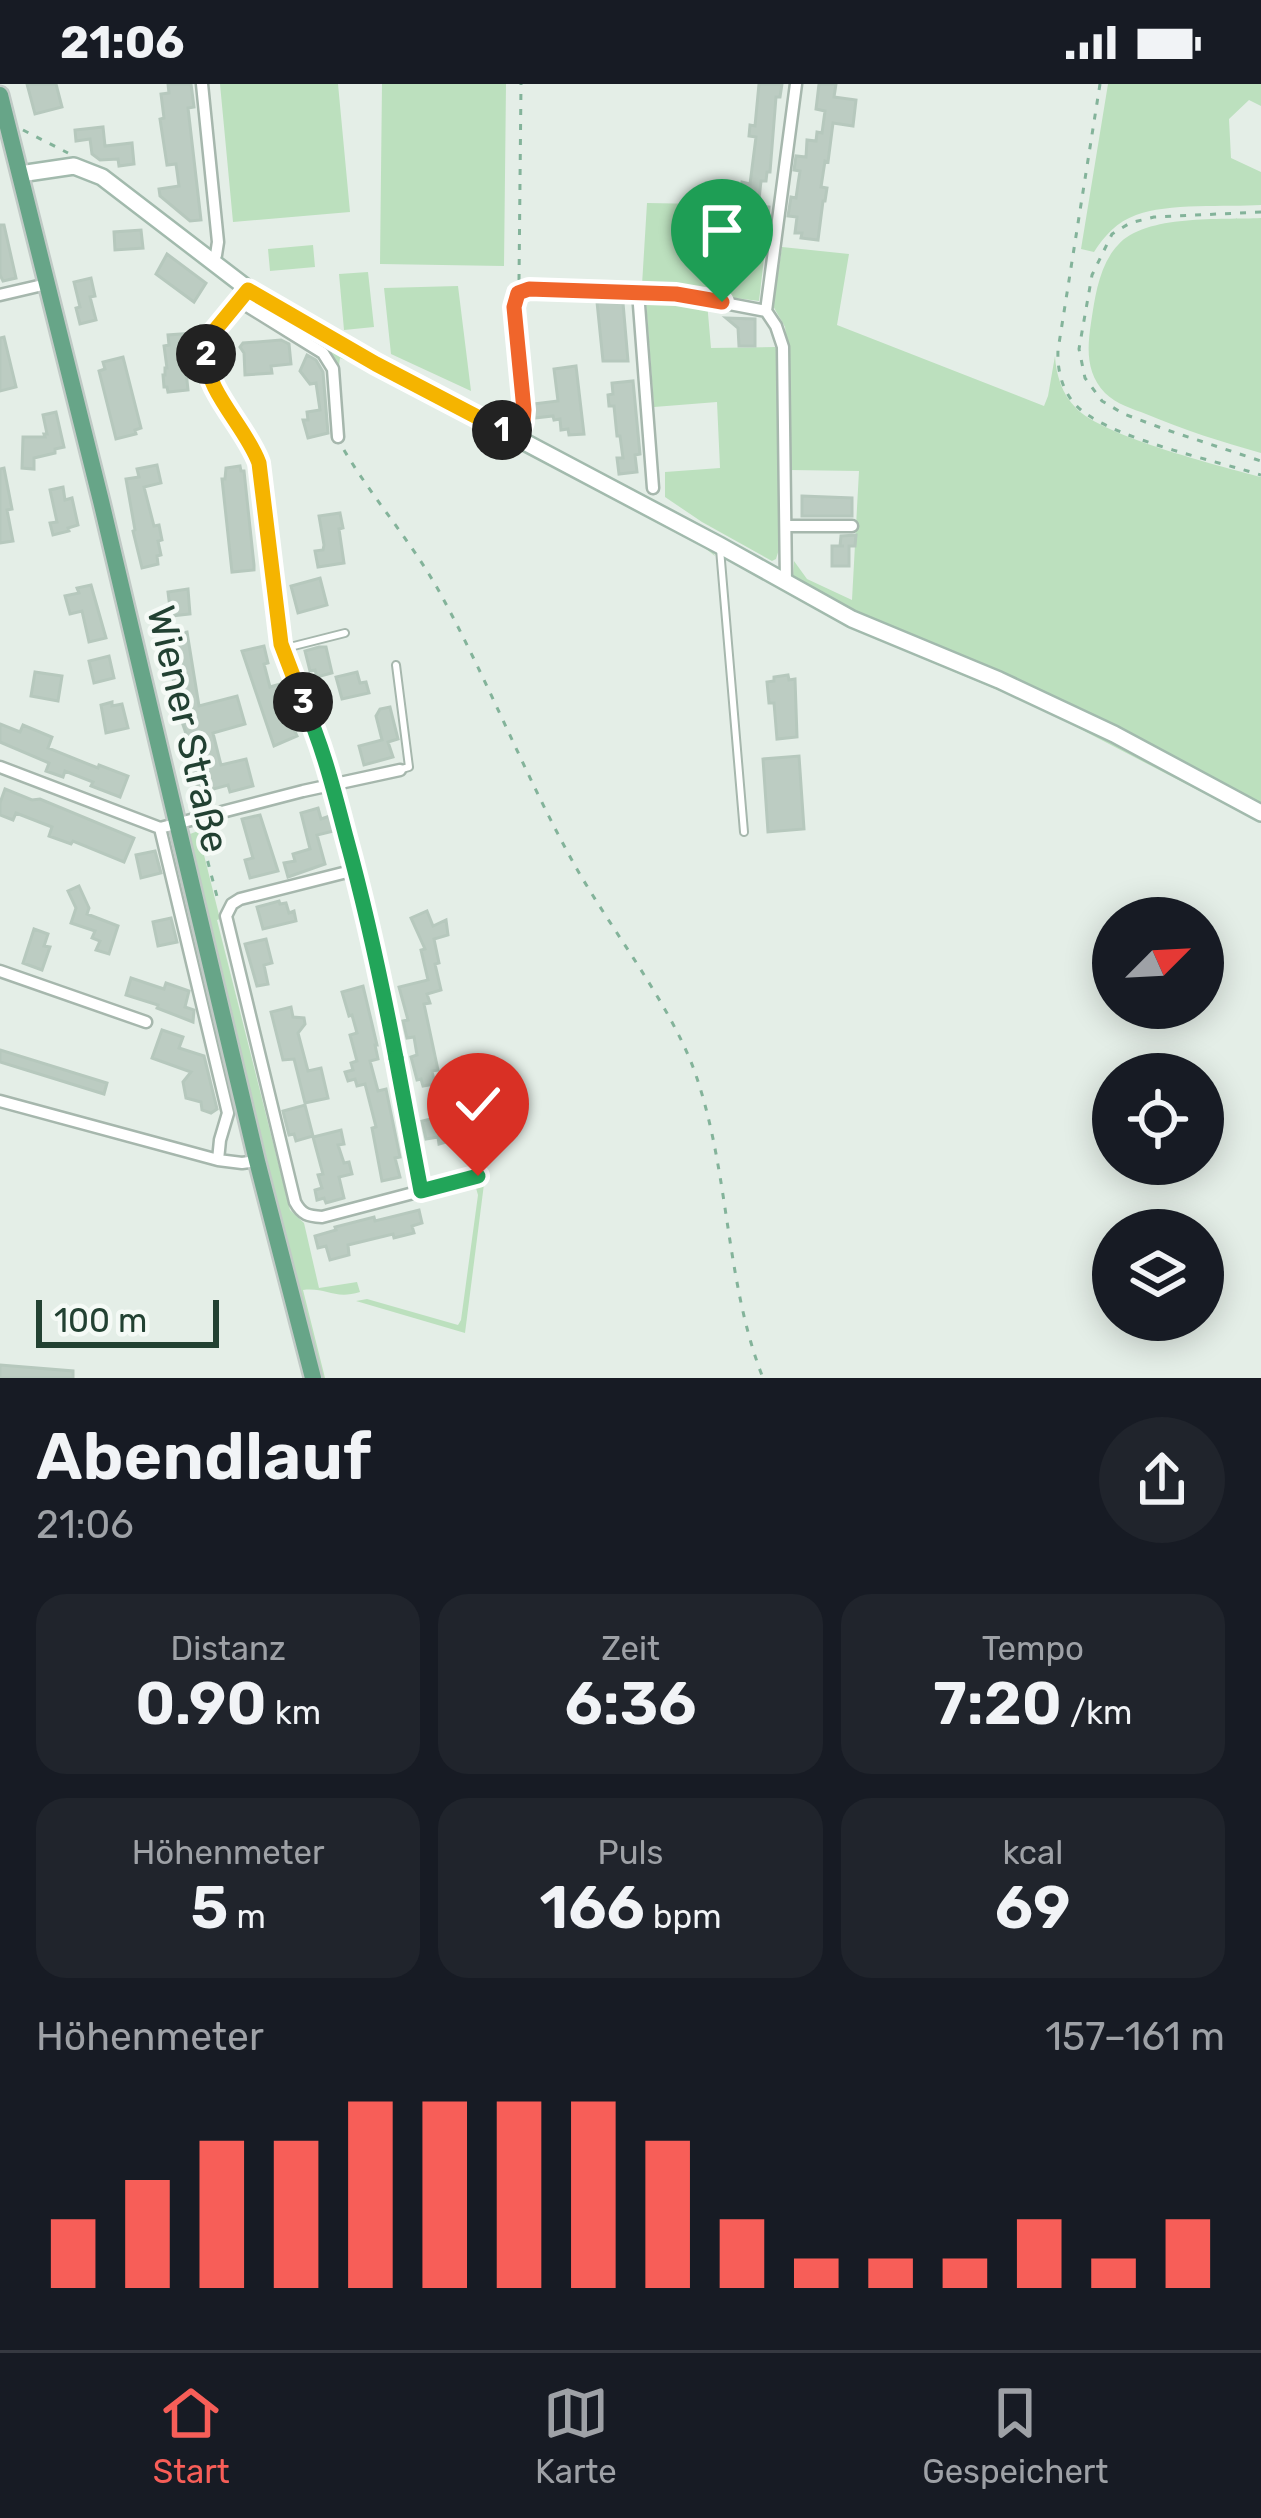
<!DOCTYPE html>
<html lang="de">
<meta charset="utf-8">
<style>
:root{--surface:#171b24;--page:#20242c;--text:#f1f3f6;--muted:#9ea1a6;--line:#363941;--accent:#f75e58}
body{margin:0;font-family:Rubik,sans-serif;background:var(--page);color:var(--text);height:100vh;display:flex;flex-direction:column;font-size:45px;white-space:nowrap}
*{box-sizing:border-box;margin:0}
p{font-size:39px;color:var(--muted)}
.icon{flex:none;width:66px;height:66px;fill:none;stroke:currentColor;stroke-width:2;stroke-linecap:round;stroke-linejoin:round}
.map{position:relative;height:1294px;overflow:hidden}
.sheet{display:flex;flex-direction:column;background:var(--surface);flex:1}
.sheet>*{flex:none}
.needle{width:78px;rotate:66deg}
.fabs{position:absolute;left:1092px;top:813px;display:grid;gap:24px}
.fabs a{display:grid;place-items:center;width:132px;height:132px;border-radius:50%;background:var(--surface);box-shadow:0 6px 30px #0003;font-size:60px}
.scale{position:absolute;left:36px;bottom:30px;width:183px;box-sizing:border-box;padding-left:12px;border:6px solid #224132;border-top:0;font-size:33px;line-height:42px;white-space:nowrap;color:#224132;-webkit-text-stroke:9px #f5faf6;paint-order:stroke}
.pin{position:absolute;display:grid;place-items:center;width:102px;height:102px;color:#fff;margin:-123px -51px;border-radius:50% 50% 50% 0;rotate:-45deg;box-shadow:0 0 12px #0007}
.pin .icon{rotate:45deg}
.km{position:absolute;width:60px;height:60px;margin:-30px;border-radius:50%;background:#222;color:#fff;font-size:33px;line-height:60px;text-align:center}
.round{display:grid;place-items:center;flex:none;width:126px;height:126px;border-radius:63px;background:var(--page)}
.head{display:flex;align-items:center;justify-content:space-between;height:204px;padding:0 36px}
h1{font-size:66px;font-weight:600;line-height:90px}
.stats{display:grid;grid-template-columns:repeat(3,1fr);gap:18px;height:204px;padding:12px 36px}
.stats div{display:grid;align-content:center;border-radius:30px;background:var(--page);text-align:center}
.stats b{font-size:60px;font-weight:600}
.stats small{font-size:33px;font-weight:400}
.stats p{font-size:33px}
.chart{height:336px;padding:24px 36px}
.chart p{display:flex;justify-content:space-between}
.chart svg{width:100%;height:216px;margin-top:12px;stroke:var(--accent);stroke-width:6}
.status{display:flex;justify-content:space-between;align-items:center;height:84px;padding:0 60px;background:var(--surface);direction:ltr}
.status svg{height:33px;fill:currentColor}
.tab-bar{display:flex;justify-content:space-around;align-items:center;height:168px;border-top:3px solid var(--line);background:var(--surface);font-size:33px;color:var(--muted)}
.tab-bar a{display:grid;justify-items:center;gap:6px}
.tab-bar .active{color:var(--accent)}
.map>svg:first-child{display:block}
</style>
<div class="status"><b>21:06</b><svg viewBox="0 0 49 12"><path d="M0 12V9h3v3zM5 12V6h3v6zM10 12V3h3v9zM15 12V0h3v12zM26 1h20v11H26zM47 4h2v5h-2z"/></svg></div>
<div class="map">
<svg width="1261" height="1294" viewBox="0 0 1261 1294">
<rect width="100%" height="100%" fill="#e4eee7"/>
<path fill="#bce0be" d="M220,0H338L350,128L233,138Z
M382,0H506L504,182L380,180Z
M1108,0H1261V22L1249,16L1229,35L1231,74L1261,88V121C1227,123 1167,119 1136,131C1117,138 1105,151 1094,168L1081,165Z
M647,119L703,120V130L768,140L759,217L696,209V205L642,201Z
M1261,134V369C1222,358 1184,346 1146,330C1133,325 1116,320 1105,309C1086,289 1087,265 1091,239C1095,213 1099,181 1118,161C1145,130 1222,136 1261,134Z
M313,161L315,183L270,187L268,165Z
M782,163L849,170L837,241L1044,322L1048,312L1055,272C1056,291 1062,310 1076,324C1102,352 1219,382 1261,393V722L875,540L796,497L793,491L794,477L807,495L852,516L859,387L790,386L787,261L785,243L773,222Z
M368,188L374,243L344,246L339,190Z
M458,202L471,307L391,270L384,204Z
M649,212L707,218L711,264L775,263L779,266L780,462L776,475L772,477L702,438L665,413V388L720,384L717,318L654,323L646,218Z
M255,218L712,465L715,472L701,461L372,286L340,274L338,288L331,269L256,224Z
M735,477L1059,629L1261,734V739L1036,622L857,547Z
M198,747L220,835L217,836L290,1126L304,1139L319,1204L357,1198L360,1208C334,1216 326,1203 303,1206L325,1294H320L196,784L190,750Z
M484,1100L465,1249L356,1217L367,1215L458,1241L461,1236L478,1111L476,1104Z"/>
<path fill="#bcccc2" stroke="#b6c8bd" stroke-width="3" d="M27,0H56L62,23L35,30Z
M168,0H191L194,23L188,24L201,136L190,137L160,112L159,105L179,102L176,80L167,81L160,35L164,34L161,10L169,9Z
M759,0H782L780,13H776L770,88H767L766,97H761L759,115L760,122L769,123L768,137L753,135L754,128L738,126L742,98L750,100L756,53L749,52L750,41L755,42Z
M819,0H836L834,13L856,16L853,42L833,39L828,78L825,77L821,103L827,104L825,117H823L818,156L801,154L802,149H795L797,133L788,132L791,113L796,114L798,100L800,87L794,86L796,72L806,73L807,56L816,57L817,48L822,49L825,27L816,25Z
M103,43L105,62L132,59L134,80L119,82L118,75L100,76L92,70L90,55L76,57L75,46Z
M0,141H4L16,194L3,197L0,191Z
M141,146L143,164L115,166L114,148Z
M167,170L206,199L194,218L156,190Z
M91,194L95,212L90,213L96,236L80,240L76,224L80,223L74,198Z
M597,218L623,219L628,277H603Z
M726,234L755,235V262H739L738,244Z
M194,249L196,260L184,268L188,306L168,308L167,303H164L163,291H165V284H167L164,262L169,261L168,251Z
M4,253L16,303L0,307V254Z
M281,256L289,260L291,280L271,282L272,289L245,291L244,269L240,263L243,259Z
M307,271L316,276L323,288L328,349L308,354L303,336H308L307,328L320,326L316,299L310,300L300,287Z
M123,273L141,344L135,346L136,350L116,355L99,287L105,285L103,278Z
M576,282L584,350L569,351L568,345L561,346L560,335L554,336L553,332L534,334L533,320L558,317L554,285Z
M633,297L640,370L635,371L637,388L619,390L617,374H623L620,352H617L614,322H609L608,311L613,310L612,299Z
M56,328L64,363L55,365V369L34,374V385L22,384L23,353H45L44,350H47L43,331Z
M157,381L161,399L144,403L154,442L159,441L162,456L158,457L161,471L157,472L158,480L142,484L133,447L135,446L126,395L139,393L137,385Z
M240,382L241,387H244L254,481V486L232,488L222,395H225L226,384Z
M4,384L12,425L7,426L13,457L0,459V385Z
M63,403L65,416L72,414L78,441L68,444L69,447L53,451L50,439L57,438L50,406Z
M802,412L852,414V432H802Z
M340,429L343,444L339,445L344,479L318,483L315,467L323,466L324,461L319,432Z
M856,451L855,462H849V482H832V462H844H840L841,452Z
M320,494L327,521L298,529L291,502Z
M91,501L106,554L89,558L82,527L70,530L65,512L79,509L77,504Z
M188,505L190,530L171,532L168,508Z
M187,548L199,622L237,612L245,640L213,649L221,681L246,675L253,702L230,708L228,701L199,709L190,675L194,673L180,632L182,631L171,587H174L165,553Z
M264,562L268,579L264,580L270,603L280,600L295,633L289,635L297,652L274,662L242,567Z
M319,563H326L332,589L317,593L315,586L310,587L305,567Z
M109,572L114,594L94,599L89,577Z
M35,588L62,592L58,617L31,612Z
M357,588L360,599L366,598L369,609L342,615L336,593Z
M788,591L789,596L795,595L797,653L777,655L774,619H769L767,598L774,597V593Z
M112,618V622L122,620L128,644L106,649L101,621Z
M390,623L398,655L388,658L393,673L364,681L359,662L382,656L376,632L380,625Z
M0,640L20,648L23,641L52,653L48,664L98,684L99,681L128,692L120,713L91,702L93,698L65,687L63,693L46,687L49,679L0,658Z
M799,672L804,745L768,748L763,675Z
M5,705L32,716L40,715L134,754L124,778L73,757L71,760L49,752L52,743L16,729L13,736L0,731V719Z
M318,724L321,735L330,732L334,747L317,751L325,780L288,793L284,779L295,777L293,770L310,765L301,729Z
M260,731L278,787L250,794L245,776L253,774L242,735Z
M155,767L161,789L141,794L136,771Z
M79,802L89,824L87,830L118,842L109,870L96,866L100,857L92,854L95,847L71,839L76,824L68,807Z
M279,817L280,820L286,819L289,829L294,827L296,837L263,845L257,823Z
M427,827L433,842L446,836L448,851L434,855L439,879L435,880L441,906L427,910L430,919L424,920L438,986L432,987L435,1000L423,1002L421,995L417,996L411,973L417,971L414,953L407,954L403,937L408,936L399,903L428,896L421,866L425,865L411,834Z
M171,834L177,858L158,862L153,838Z
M34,845L48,850L44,862L50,863L42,886L23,879Z
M266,855L272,879L264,881L268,900L257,902L245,860Z
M131,894L164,905L166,899L189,907L185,923L194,926L193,938L157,924L158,921L126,911Z
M363,902L377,961H375L378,975L370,977L378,1007L386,1005L400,1073L395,1074L400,1093L382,1097L372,1044L376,1043L365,1000L357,1002L355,995L348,997L345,988L353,986L351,979L357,977L350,951L357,949L352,931L349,932L342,908Z
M291,923L293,933L304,934L305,940L298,949L308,987L321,984L328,1014L305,1019L294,975L283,976L271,928Z
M162,946L183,953L179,964L204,972L217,1025L211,1029L202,1026L201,1018L186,1014L183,998L191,988L152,974Z
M0,966L107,999L104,1010L0,978Z
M305,1021L313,1052L296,1057L294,1050L289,1051L283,1027Z
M447,1031L453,1056L439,1060L438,1053L426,1055L422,1037Z
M341,1046L344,1060L338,1061L344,1079L349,1078L352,1090L339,1093L344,1114L326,1119L324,1114L317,1116L315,1106L322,1104L318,1091L323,1090L313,1053Z
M419,1126L422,1139L412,1142L414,1149L394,1154L393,1150L348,1161L349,1171L330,1176L326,1162L318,1164L315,1152L336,1146L335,1143L374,1133L375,1137Z
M0,1281L73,1287V1294H0Z"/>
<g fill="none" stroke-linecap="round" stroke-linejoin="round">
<defs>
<path id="service" d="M720,465L744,748
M282,565L345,549
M396,581L409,683L402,685"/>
<path id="minor" d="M202,0L218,158L216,171L211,179
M248,205L211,251L206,282L214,301L249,355L260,384L281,560L322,661L355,786L380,891L421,1107
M638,208L653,404
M0,211L47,200
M239,217L323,269L333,285L338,353
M517,353L524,325L514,217L523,206L677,210L766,227
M786,442H852
M786,499L783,263L776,242L766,227L796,0
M0,683L160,744L303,707L400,686
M160,744L228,1029L220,1056L218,1076
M355,786L240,815L232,820L226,832L295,1118C302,1131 308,1132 322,1133L478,1092
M0,887L146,938
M0,1017L218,1076L242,1079L257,1077"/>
<path id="secondary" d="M20,90L74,82L102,93L248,205L377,280L719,461L852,535L999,596L1114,650L1261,729"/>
<path id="primary" d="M0,11L101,417L257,1077L313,1294"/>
</defs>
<use href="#service" stroke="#a6b7ad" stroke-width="10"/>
<use href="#minor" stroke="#a6b7ad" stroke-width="15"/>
<use href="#secondary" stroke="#a2baad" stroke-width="20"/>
<use href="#primary" stroke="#c1cac6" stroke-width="21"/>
<path stroke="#83b39a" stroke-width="3" stroke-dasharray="6 9" stroke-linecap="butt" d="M1100,0L1058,266C1057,288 1063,311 1081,326C1118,356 1213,376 1261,391
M23,46L68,69
M1261,128L1154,133L1130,139L1112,150L1092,191L1079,265L1085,294L1102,317L1124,330L1164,345L1261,377
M519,196L521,0
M344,366C373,415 412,458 440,509C490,600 527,697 578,787C614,849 668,918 693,983C730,1083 724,1195 763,1294
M200,748L219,820"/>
<use href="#service" stroke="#fff" stroke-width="6"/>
<use href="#minor" stroke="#fff" stroke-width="10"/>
<use href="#secondary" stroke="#fff" stroke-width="15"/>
<use href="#primary" stroke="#67a588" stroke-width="16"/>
</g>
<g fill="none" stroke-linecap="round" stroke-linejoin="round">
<defs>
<path id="split-1" d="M502,346L517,353L523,338L524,326L514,223L518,209L529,205L676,210L722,218"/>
<path id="split-2" d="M206,270L211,251L248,206L376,280L502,346"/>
<path id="split-3" d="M206,270C205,307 246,343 259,379L281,560L303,618"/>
<path id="split-4" d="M303,618C323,662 334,707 346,753C366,826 382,900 396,974"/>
<path id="split-5" d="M396,974L421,1107L478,1092"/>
</defs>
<use href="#split-1" stroke="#fff" stroke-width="24"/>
<use href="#split-2" stroke="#fff" stroke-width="24"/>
<use href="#split-3" stroke="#fff" stroke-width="24"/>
<use href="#split-4" stroke="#fff" stroke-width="24"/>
<use href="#split-5" stroke="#fff" stroke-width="24"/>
<use href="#split-1" stroke="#f0652b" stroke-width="15"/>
<use href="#split-2" stroke="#f5b400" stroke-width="15"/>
<use href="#split-3" stroke="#f5b400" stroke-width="15"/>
<use href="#split-4" stroke="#22a559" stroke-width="15"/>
<use href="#split-5" stroke="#22a559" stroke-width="15"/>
</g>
<g text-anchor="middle" stroke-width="9" stroke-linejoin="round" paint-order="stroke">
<g font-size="39" fill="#224132" stroke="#f5faf6">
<text transform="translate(189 645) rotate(77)" y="14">Wiener Straße</text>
</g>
</g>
</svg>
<div class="fabs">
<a><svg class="needle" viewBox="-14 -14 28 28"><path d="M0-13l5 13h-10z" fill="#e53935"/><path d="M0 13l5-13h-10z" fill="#9ea1a6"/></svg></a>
<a><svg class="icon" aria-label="locate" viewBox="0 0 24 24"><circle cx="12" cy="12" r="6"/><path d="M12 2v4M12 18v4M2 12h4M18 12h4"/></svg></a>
<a><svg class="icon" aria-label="layers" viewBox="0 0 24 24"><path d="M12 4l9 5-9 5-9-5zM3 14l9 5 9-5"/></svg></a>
</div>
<div class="scale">100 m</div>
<div class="pin" style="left:722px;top:218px;background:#1e9e55"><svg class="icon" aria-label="arrive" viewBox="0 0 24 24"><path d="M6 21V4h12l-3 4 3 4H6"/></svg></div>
<div class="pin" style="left:478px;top:1092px;background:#d93025"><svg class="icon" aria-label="check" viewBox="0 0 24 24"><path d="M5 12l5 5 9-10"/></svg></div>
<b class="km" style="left:502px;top:346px">1</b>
<b class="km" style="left:206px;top:270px">2</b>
<b class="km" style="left:303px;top:618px">3</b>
</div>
<section class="sheet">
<div class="head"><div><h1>Abendlauf</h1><p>21:06</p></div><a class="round"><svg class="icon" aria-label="share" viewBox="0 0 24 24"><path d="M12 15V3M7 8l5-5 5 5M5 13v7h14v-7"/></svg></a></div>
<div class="stats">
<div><p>Distanz</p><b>0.90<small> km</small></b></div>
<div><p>Zeit</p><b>6:36</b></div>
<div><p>Tempo</p><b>7:20<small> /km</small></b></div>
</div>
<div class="stats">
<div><p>Höhenmeter</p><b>5<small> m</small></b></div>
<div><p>Puls</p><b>166<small> bpm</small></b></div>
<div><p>kcal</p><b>69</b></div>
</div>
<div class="chart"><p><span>Höhenmeter</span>157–161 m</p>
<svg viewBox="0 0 160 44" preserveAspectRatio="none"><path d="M5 44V30M15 44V22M25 44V14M35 44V14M45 44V6M55 44V6M65 44V6M75 44V6M85 44V14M95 44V30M105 44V38M115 44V38M125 44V38M135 44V30M145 44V38M155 44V30"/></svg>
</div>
</section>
<nav class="tab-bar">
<a class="active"><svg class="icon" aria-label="home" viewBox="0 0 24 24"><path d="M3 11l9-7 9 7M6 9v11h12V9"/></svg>Start</a>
<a><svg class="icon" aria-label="map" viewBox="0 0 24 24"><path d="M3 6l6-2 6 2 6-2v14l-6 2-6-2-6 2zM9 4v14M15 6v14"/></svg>Karte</a>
<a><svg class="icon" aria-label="saved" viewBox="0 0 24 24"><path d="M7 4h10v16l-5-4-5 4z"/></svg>Gespeichert</a>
</nav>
